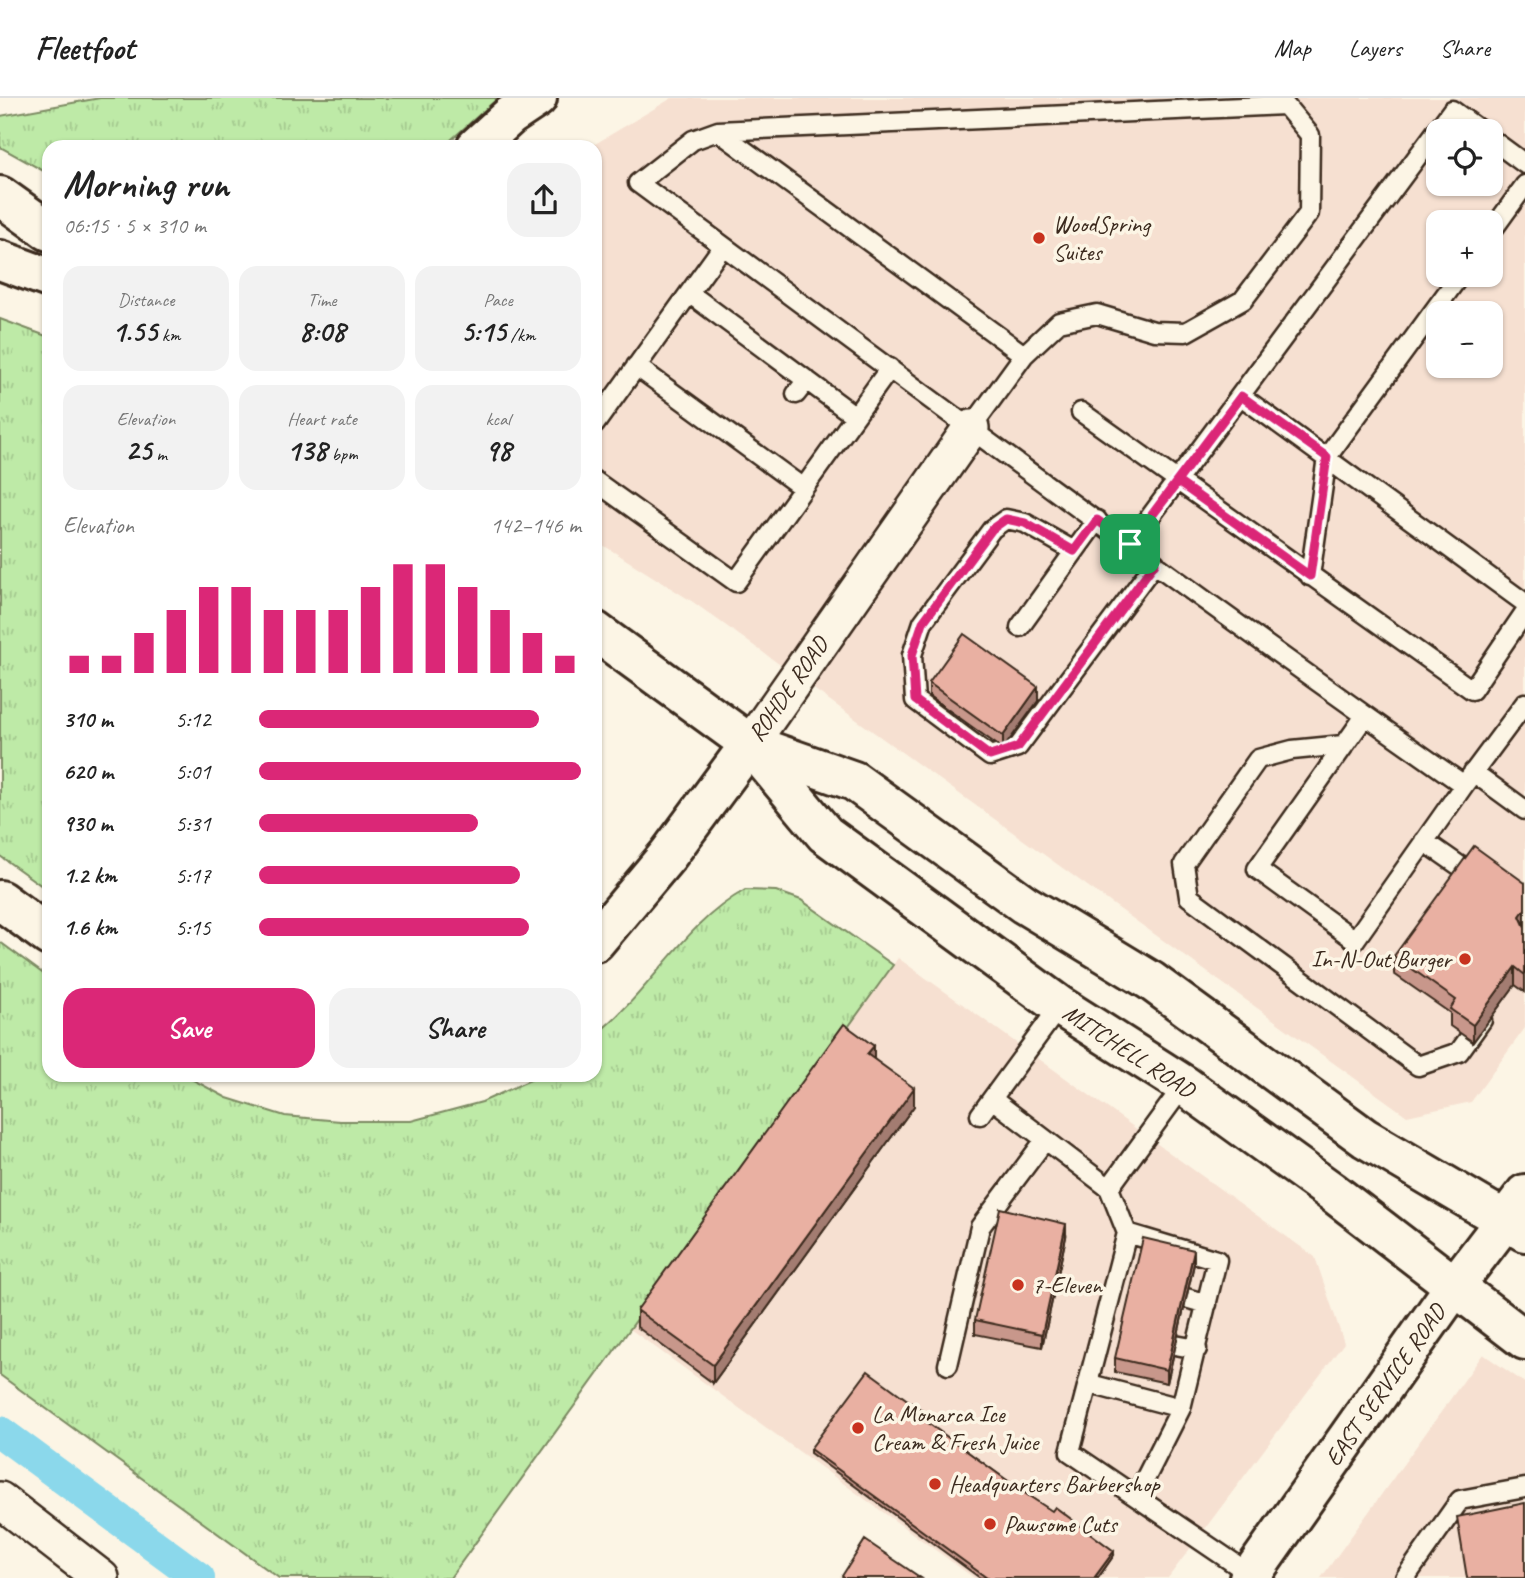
<!DOCTYPE html>
<meta charset="utf-8">
<style>
:root{--surface:#fff;--page:#f2f2f2;--text:#222;--muted:#767676;--line:#e0e0e0;--accent:#db2777}
body{margin:0;font-family:Caveat,sans-serif;background:var(--page);color:var(--text);height:100vh;display:flex;flex-direction:column;font-size:26px;white-space:nowrap}
*{box-sizing:border-box;margin:0}
p{font-size:23px;color:var(--muted)}
.icon{flex:none;width:38px;height:38px;fill:none;stroke:currentColor;stroke-width:2;stroke-linecap:round;stroke-linejoin:round}
.map{position:relative;flex:1;overflow:hidden}
.sheet{position:absolute;left:42px;top:42px;width:560px;height:942px;display:flex;flex-direction:column;background:var(--surface);border-radius:21px;box-shadow:0 2px 5px #0004}
.sheet>*{flex:none}
.controls{position:absolute;left:1426px;top:21px;display:grid;gap:14px}
.controls a{display:grid;place-items:center;width:77px;height:77px;border-radius:14px;background:var(--surface);box-shadow:0 2px 5px #0004;font-size:35px}
.pin{position:absolute;display:grid;place-items:center;width:60px;height:60px;color:#fff;margin:-30px;border-radius:14px;box-shadow:0 4px 10px #0006}
.round{display:grid;place-items:center;flex:none;width:74px;height:74px;border-radius:21px;background:var(--page)}
.summary{display:flex;align-items:center;justify-content:space-between;height:119px;padding:0 21px}
h1{font-size:38px;font-weight:800;line-height:52px}
.figures{display:grid;grid-template-columns:repeat(3,1fr);gap:10px;height:119px;padding:7px 21px}
.figures div{display:grid;align-content:center;border-radius:18px;background:var(--page);text-align:center}
.figures b{font-size:30px;font-weight:800}
.figures small{font-size:19px;font-weight:400}
.figures p{font-size:19px}
.chart{height:196px;padding:14px 21px}
.chart p{display:flex;justify-content:space-between}
.chart svg{width:100%;height:126px;margin-top:7px;stroke:var(--accent);stroke-width:6}
.action{display:flex;gap:14px;margin-top:auto;padding:14px 21px}
.action a{flex:1;height:80px;border-radius:21px;background:var(--accent);color:#fff;font-size:28px;font-weight:800;line-height:80px;text-align:center}
.action a+a{background:var(--page);color:var(--text)}
ul{padding:0 21px;list-style:none;font-size:23px}
li{display:grid;grid-template-columns:112px 84px 1fr;align-items:center;height:52px}
li i{height:18px;border-radius:9px;background:var(--accent)}
header{display:flex;align-items:center;gap:42px;box-sizing:border-box;height:98px;padding:0 35px;background:var(--surface);border-bottom:2px solid var(--line)}
header strong{font-size:33px}
nav{display:flex;gap:38px;margin-inline-start:auto;font-size:24px}
.map>svg:first-child{display:block}
</style>
<header>
<strong>Fleetfoot</strong>
<nav><a>Map</a><a>Layers</a><a>Share</a></nav>
</header>
<div class="map">
<svg width="1525" height="1480" viewBox="0 0 1525 1480">
<defs>
<pattern id="grass-tufts" width="24" height="20" patternUnits="userSpaceOnUse" patternTransform="scale(1.75)"><rect width="24" height="20" fill="#beeaa7"/><path d="M3 7l-1-3M5 7V3M7 7l1-3M15 17l-1-3M17 17v-4M19 17l1-3" fill="none" stroke="#a4c98f"/></pattern>
</defs>
<rect width="100%" height="100%" fill="#fcf5e5"/>
<filter id="ink" filterUnits="userSpaceOnUse"><feTurbulence type="fractalNoise" baseFrequency=".0143" numOctaves="2"/><feDisplacementMap in="SourceGraphic" scale="14" xChannelSelector="R" yChannelSelector="G"/><feConvolveMatrix kernelMatrix="1 2 1 2 8 2 1 2 1" color-interpolation-filters="sRGB"/></filter>
<g filter="url(#ink)">
<path fill="#f6e0d1" fill-rule="evenodd" d="M672,0H1525V930L1471,1004L1407,1018L693,504L595,442V49H590ZM1438,33H1491V86H1438ZM1438,124H1491V177H1438ZM1438,215H1491V268H1438Z
M898,860L1315,1159L1344,1245L1168,1480H974L630,1231Z
M1483,1256L1525,1285V1480H1321Z"/>
<path fill="url(#grass-tufts)" stroke="#7c8a62" stroke-width="2" d="M100,0H498L443,49H49V76L0,49V18Z
M0,221L49,239V793L0,758Z
M745,792L776,793L801,802L893,867L450,1480H279L0,1277V844L49,880V976L184,977L227,1000L285,1018L340,1023H411L482,1004L541,977L595,976V937C651,894 682,827 745,792Z"/>
<g fill="none" stroke-linecap="round" stroke-linejoin="round">
<path stroke="#8bd8eb" stroke-width="32" d="M0,1334L199,1480"/>
<defs>
<path id="service" d="M718,33L1024,257
M1491,41L1525,66
M1491,134L1525,87
M689,195L855,318
M636,268L803,390
M796,296L807,282
M1241,298L1525,505
M1081,314L1472,592L1525,514
M595,326L723,148
M971,330L1024,257L1059,224L1097,216L1154,233L1186,234L1243,202L1309,115L1310,37L1285,7L718,33L693,42L638,85C912,287 1185,492 1464,687L1525,605
M595,383L736,484L890,270
M1130,446L1452,12L1481,33
M1074,453L1025,425L1006,421L992,431L923,524L912,557L915,602L990,658L1018,649L1155,465
M1310,478L1327,359L1460,177
M1020,529L1097,422
M1365,618L1257,771L1355,842L1464,687
M1343,647L1292,652L1258,661L1184,766L1189,799L1418,968L1459,954L1482,922
M1473,674L1525,712
M1424,743L1477,780
M1184,987L1109,1090L1127,1135L1070,1354L1253,1478
M992,1001L1109,1090
M980,1017L1060,908
M1186,1200L1207,1206
M1175,1247L1197,1251
M948,1267L980,1129L1045,1042
M1090,1286L1181,1310L1217,1162L1127,1135
M1137,1397L1181,1310
M1405,1480L1460,1402L1525,1390"/>
<path id="minor" d="M750,646L971,330
M0,1402L101,1480"/>
<path id="tertiary" d="M0,98L49,133
M595,533L750,646L825,736L1060,908L1184,987L1331,1093L1525,1242
M752,647L854,683L1024,806L1151,883L1365,1040L1525,1134
M0,802L49,838
M595,844L668,757L750,646
M1249,1480L1454,1189L1525,1096"/>
<path id="motorway" d="M476,49L510,18L537,0
M0,162L49,180"/>
</defs>
<use href="#service" stroke="#3b2a1e" stroke-width="23"/>
<use href="#minor" stroke="#3b2a1e" stroke-width="40"/>
<use href="#tertiary" stroke="#3b2a1e" stroke-width="44"/>
<use href="#motorway" stroke="#3b2a1e" stroke-width="44"/>
<use href="#service" stroke="#fcf5e5" stroke-width="18"/>
<use href="#minor" stroke="#fcf5e5" stroke-width="35"/>
<use href="#tertiary" stroke="#fcf5e5" stroke-width="38"/>
<use href="#motorway" stroke="#fcf5e5" stroke-width="38"/>
</g>
<path fill="#c8978b" stroke="#3b2a1e" stroke-width="2" d="M929,585L1038,603L1003,651L929,598Z
M1525,785V894L1515,887L1473,944L1450,928V915L1394,876V858Z
M874,961L914,1008L713,1285L637,1229V1212Z
M1066,1139L1042,1249L975,1236V1222Z
M1194,1166L1167,1285L1115,1274V1260Z
M921,1317L919,1319L1026,1396L1114,1457L1098,1480H980L810,1355V1351Z"/>
<path fill="#a37b71" stroke="#3b2a1e" stroke-width="2" d="M1038,589V603L1003,651V638Z
M1525,811V828L1520,818Z
M1515,869V887L1473,944V927Z
M874,948V965L867,956Z
M914,990V1008L713,1285V1267Z
M1066,1126V1139L1042,1249V1236Z
M1194,1152V1166L1167,1285V1272Z
M1114,1453V1457L1098,1480H1094Z"/>
<path fill="#e9b0a2" stroke="#3b2a1e" stroke-width="2" d="M964,536L1038,589L1003,638L929,585Z
M1474,748L1525,785V811L1520,818L1525,829V877L1515,869L1473,927L1450,911L1456,902L1394,858Z
M844,926L874,948L867,956L914,990L713,1267L637,1212Z
M1000,1110L1066,1126L1042,1236L975,1222Z
M1143,1140L1194,1152L1167,1272L1115,1260Z
M868,1273L921,1312L917,1317L1026,1396L1052,1413L1055,1409L1114,1453L1094,1480H987L810,1351Z
M1525,1405V1480H1467L1457,1419Z
M865,1442L921,1480H844L842,1478Z"/>
</g>
<g fill="none" stroke-linecap="round" stroke-linejoin="round" filter="url(#ink)">
<defs>
<path id="route" d="M1130,446L1155,465L1018,649L990,658L915,602L912,557L923,524L992,431L1006,421L1025,425L1074,453L1097,422L1130,446L1241,298L1327,359L1310,478L1178,384L1130,446"/>
</defs>
<use href="#route" stroke="#fff" stroke-width="14"/>
<use href="#route" stroke="#db2777" stroke-width="9"/>
</g>
<g fill="#c8321e" stroke="#fcf5e5" stroke-width="2.5">
<circle cx="1039" cy="140" r="7"/>
<circle cx="1465" cy="861" r="7"/>
<circle cx="1018" cy="1187" r="7"/>
<circle cx="858" cy="1330" r="7"/>
<circle cx="935" cy="1386" r="7"/>
<circle cx="990" cy="1426" r="7"/>
</g>
<g text-anchor="middle" stroke-width="7" stroke-linejoin="round" paint-order="stroke">
<g font-size="24" fill="#3b2a1e" stroke="#fcf5e5" text-anchor="start">
<text x="1053" y="134">WoodSpring<tspan x="1053" dy="28">Suites</tspan></text>
<text x="1451" y="869" text-anchor="end">In-N-Out Burger</text>
<text x="1032" y="1195">7-Eleven</text>
<text x="872" y="1324">La Monarca Ice<tspan x="872" dy="28">Cream &amp; Fresh Juice</tspan></text>
<text x="949" y="1394">Headquarters Barbershop</text>
<text x="1004" y="1434">Pawsome Cuts</text>
</g>
<g font-size="24" fill="#3b2a1e" stroke="#fcf5e5">
<text transform="translate(788 591) rotate(-55)" y="8">ROHDE ROAD</text>
<text transform="translate(1129 953) rotate(33)" y="8">MITCHELL ROAD</text>
<text transform="translate(1385 1287) rotate(-55)" y="8">EAST SERVICE ROAD</text>
</g>
</g>
</svg>
<div class="controls">
<a><svg class="icon" aria-label="locate" viewBox="0 0 24 24"><circle cx="12" cy="12" r="6"/><path d="M12 2v4M12 18v4M2 12h4M18 12h4"/></svg></a>
<a>+</a>
<a>−</a>
</div>
<div class="pin" style="left:1130px;top:446px;background:#1e9e55"><svg class="icon" aria-label="arrive" viewBox="0 0 24 24"><path d="M6 21V4h12l-3 4 3 4H6"/></svg></div>
<section class="sheet">
<div class="summary"><div><h1>Morning run</h1><p>06:15 · 5 × 310 m</p></div><a class="round"><svg class="icon" aria-label="share" viewBox="0 0 24 24"><path d="M12 15V3M7 8l5-5 5 5M5 13v7h14v-7"/></svg></a></div>
<div class="figures">
<div><p>Distance</p><b>1.55<small> km</small></b></div>
<div><p>Time</p><b>8:08</b></div>
<div><p>Pace</p><b>5:15<small> /km</small></b></div>
</div>
<div class="figures">
<div><p>Elevation</p><b>25<small> m</small></b></div>
<div><p>Heart rate</p><b>138<small> bpm</small></b></div>
<div><p>kcal</p><b>98</b></div>
</div>
<div class="chart"><p><span>Elevation</span>142–146 m</p>
<svg viewBox="0 0 160 44" preserveAspectRatio="none"><path d="M5 44V38M15 44V38M25 44V30M35 44V22M45 44V14M55 44V14M65 44V22M75 44V22M85 44V22M95 44V14M105 44V6M115 44V6M125 44V14M135 44V22M145 44V30M155 44V38"/></svg>
</div>
<ul>
<li><b>310 m</b>5:12<i style="width:87%"></i></li>
<li><b>620 m</b>5:01<i style="width:100%"></i></li>
<li><b>930 m</b>5:31<i style="width:68%"></i></li>
<li><b>1.2 km</b>5:17<i style="width:81%"></i></li>
<li><b>1.6 km</b>5:15<i style="width:84%"></i></li>
</ul>
<div class="action"><a>Save</a><a>Share</a></div>
</section>
</div>
